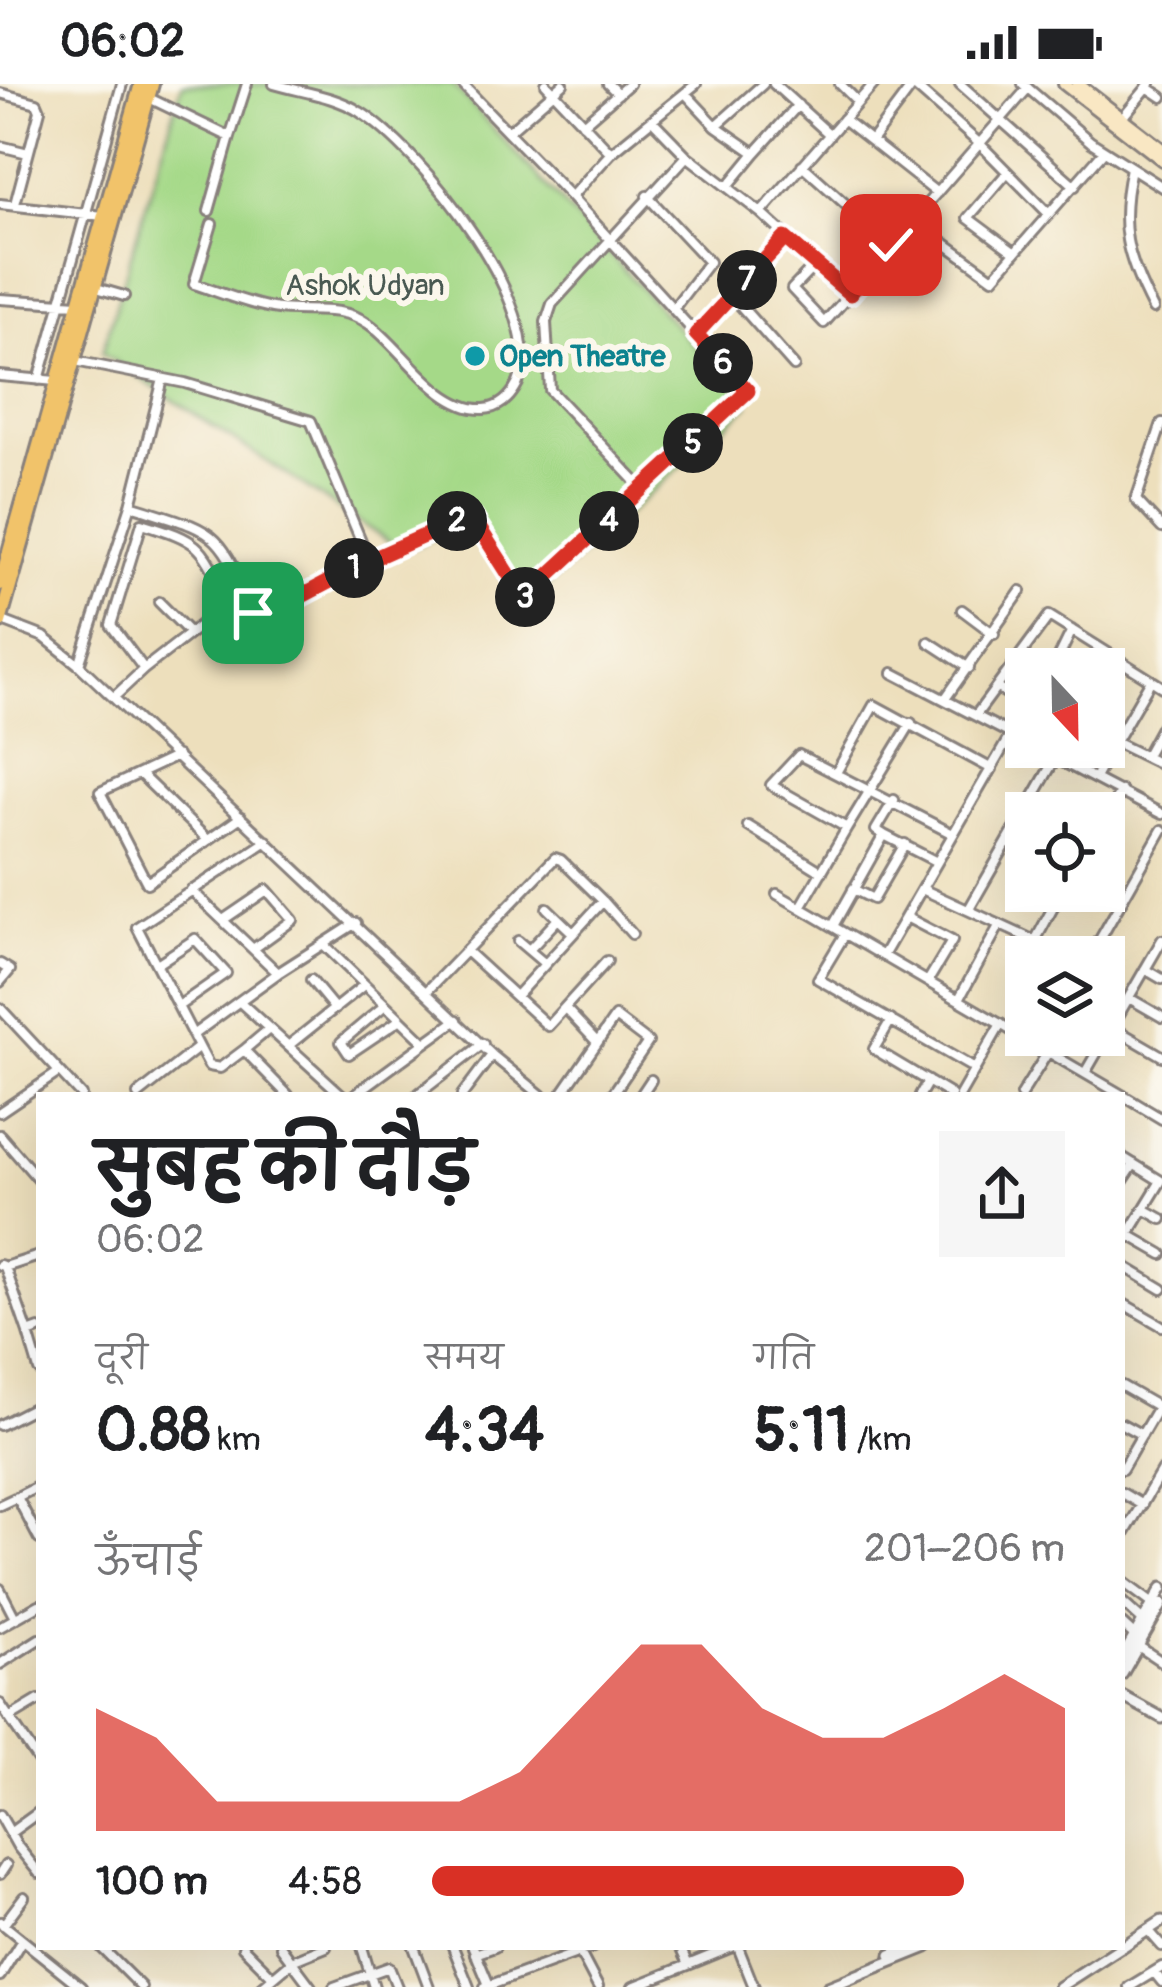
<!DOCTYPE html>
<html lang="hi">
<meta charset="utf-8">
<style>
:root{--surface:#fff;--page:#f6f6f6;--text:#202124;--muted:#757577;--accent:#d93025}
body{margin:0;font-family:Pangolin,"Playpen Sans Deva",sans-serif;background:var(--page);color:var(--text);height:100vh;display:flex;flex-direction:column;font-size:45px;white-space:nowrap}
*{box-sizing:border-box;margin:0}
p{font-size:39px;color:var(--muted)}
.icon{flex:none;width:66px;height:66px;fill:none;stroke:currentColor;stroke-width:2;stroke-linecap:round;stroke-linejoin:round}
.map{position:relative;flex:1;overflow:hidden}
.drawer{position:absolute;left:36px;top:1008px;width:1089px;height:858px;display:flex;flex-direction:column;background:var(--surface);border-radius:0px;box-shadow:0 12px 48px #0002}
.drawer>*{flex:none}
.needle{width:78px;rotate:158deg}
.controls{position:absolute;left:1005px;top:564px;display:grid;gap:24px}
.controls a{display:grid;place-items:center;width:120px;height:120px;border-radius:0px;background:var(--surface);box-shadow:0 12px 48px #0002;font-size:60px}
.pin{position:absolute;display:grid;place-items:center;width:102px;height:102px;color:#fff;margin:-51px;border-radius:24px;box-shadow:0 6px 18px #0006}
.km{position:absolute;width:60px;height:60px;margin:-30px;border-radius:50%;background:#222;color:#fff;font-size:33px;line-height:60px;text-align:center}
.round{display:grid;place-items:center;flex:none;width:126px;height:126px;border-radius:0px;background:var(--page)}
.overview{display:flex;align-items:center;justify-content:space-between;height:204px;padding:0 60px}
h1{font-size:66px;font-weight:700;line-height:90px}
.figures{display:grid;grid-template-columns:repeat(3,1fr);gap:18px;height:204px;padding:12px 60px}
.figures div{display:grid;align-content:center}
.figures b{font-size:60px;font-weight:700}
.figures small{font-size:33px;font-weight:400}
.figures p{font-size:33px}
.chart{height:336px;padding:24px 60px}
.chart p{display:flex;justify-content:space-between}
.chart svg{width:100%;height:216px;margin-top:12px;fill:var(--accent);opacity:.7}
ul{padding:0 60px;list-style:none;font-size:39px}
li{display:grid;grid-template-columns:192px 144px 1fr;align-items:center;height:90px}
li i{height:30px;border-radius:15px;background:var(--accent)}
.status{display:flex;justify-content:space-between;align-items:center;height:84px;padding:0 60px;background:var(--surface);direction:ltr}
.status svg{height:33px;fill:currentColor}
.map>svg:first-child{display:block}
</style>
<div class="status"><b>06:02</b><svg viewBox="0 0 49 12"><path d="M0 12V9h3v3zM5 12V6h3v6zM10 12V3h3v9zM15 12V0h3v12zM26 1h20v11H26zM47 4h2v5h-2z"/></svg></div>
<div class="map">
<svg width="1162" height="1903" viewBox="0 0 1162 1903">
<rect width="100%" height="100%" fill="#fbf7ec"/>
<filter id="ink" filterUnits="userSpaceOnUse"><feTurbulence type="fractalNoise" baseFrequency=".00833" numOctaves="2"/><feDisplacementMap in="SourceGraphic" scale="24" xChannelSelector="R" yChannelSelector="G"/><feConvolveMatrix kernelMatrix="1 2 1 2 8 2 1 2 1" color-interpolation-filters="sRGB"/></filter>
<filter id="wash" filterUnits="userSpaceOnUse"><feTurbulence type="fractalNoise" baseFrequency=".004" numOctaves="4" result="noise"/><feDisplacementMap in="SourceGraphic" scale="48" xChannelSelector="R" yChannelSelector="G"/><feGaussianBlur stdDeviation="2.7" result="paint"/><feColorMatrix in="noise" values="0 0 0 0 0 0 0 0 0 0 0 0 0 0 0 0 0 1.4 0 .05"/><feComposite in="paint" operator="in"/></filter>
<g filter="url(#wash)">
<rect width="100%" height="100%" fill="#eddfbc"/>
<path fill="#a5d988" stroke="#647e62" stroke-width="3" d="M182,0H452L749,321L524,523L471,438L403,467L102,269Z"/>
</g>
<g filter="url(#ink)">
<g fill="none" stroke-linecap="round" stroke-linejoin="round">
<defs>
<path id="minor" d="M462,0L508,48
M563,0L508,48L571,113
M608,0L618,10
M774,0L829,50
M840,0L858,18
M874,0L761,129L850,210L913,136L993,194L1104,67
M960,0L1075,102
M1023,0L1091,58L1162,103
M1147,3L1162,13
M0,9L37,19L40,26L15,120
M685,9L716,42L763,0
M149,14L230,53L247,0
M843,35L937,109
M1121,35L1150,0
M652,36L687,72L761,129
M583,40L629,0
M716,42L755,69L728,102
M871,57L913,1L980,60L1049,130
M0,62L28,69
M611,69L696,0
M755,69L798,21
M802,81L891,161
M1131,84C1118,141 1126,173 1153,225
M1007,89L968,134L1015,169
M647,112L709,178L673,225
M0,120L103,132
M209,127L230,53
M913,136L1028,4
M212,140L194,200C219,208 245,219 272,224C304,230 340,219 369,240C402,263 439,327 484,325C500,324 511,313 518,299C549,225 420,65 360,28C336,12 301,8 274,0
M816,180L792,205L824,239L850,210
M93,203L124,212
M732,212L794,282
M0,215L78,220
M696,251L785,154
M75,277L185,299L311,337L369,476L464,434H473L524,514L748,307L571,113L611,69L546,0
M0,292L56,297
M39,296L122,0
M1162,339L1136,416L1162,444
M643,405L550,306L546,238L552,220L687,72
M131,421C217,449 219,442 253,529L259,533L369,476
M159,518L189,548
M962,526L994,550
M0,536L44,553L79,581L492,971L541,1011
M929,558L969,584
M79,581L131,421L163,295
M1053,585L1072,546
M893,589L1026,658
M1151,596L1115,658L1162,681
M997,604L1026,620
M1104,604L1121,577
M114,613L144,585L229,519C201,461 204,458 142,439L111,541L144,585
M945,615L1021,507
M976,631L1049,532L1162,603
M1034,663L1162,730
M1146,671L1162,642
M177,672L100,708L147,799L241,733
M837,687L874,621L992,685
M140,690L208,756
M1095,694L1111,665
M1104,737L1121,707
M748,742L822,788
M847,744L911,639
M884,751L876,746L894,716
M1008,758L1026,768
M853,805L873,815L905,760
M922,805L1035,857L1062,807
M191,806L278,889L356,839
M1097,807L1120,820
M777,810L1122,1011
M603,817L632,850
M801,823L847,744L771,701L799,671L953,750
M547,824L573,849
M969,825L1055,675
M906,833L952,857L928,897
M223,836L267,806L293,836L253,865
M833,842L884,751L937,778
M845,850L818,895L975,985
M518,857L544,879
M325,862L425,959L457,936
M529,866L558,835
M466,867L548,942L607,877
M883,872L1011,650
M1090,873L1162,746
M0,880L10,886L0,898
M157,880L195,855L226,889L180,921
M1145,885L1162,895
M311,896L335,925
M427,907L555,774L561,776L603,817L516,912
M1129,914L1162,933
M959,915L999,842
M240,918L342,1011
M384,922L341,958L349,970L398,937
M0,924L81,1011
M566,925L596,957
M891,936L874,965L951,1011
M1112,943L1162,972
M269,945L244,966L288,1011
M194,950L278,889
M288,962L364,901
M199,963L209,982L220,984L244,966
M1085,989L1162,856
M138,1011L199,963L137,843L267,757
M354,1011L425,959
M417,1011L483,960
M462,1011L492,971
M561,1011L615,933L648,958L612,1011
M641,1011L651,996
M920,1011L928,997
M960,1011L1001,940
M1021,1011L1048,968
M1122,1011L1162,1035
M0,1028L59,988
M0,1051L39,1096
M1122,1073L1161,1097
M1122,1098L1134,1080
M1144,1125L1162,1135
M1129,1151L1162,1170
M1122,1161L1161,1097
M0,1181L5,1183L28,1249L39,1245
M1122,1181L1162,1205
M5,1183L39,1172
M1122,1219L1162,1242
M28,1249L39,1286
M1122,1302L1162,1325
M1122,1340L1142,1351
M0,1341L39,1321
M1122,1385L1158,1323
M39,1402L17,1413L39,1455
M1122,1409L1142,1421
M0,1421L17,1413
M1122,1454L1162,1386
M1122,1497L1153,1520
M0,1505L15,1534
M1122,1518L1143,1537
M1122,1540L1135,1552
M0,1543L39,1521
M1138,1562L1162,1578
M0,1580L39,1555
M0,1620L39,1678
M9,1634L39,1616
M0,1731L18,1763L39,1789
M10,1749L39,1728
M0,1790L6,1781
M0,1838L81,1903
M3,1841L24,1813
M1148,1846L1162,1862
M101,1863L141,1903
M243,1863L272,1892
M281,1863L311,1903
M362,1863L374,1903
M414,1863L429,1903
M453,1863L469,1903
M473,1863L489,1901
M577,1863L598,1903
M680,1863L688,1881L732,1863
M738,1863L754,1903
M475,1870L495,1863
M1154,1888L1162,1898
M0,1892L22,1856
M262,1903L294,1876L326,1863
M334,1903L389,1883L397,1903
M485,1903L593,1863
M633,1903L688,1881
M1129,1903L1162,1883"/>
<path id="tertiary" d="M1122,1574L1162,1504
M1122,1590L1162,1520
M1122,1612L1162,1634
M1122,1863L1162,1837
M891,1871L910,1863
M828,1903L927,1863
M1059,1903L1121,1863"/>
<path id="secondary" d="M1064,0L1162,76
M1078,0L1162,65"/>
<path id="primary" d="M0,500L141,0
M0,538L152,0"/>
</defs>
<use href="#minor" stroke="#88807c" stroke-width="14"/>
<use href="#tertiary" stroke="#88807c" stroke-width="15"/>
<use href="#secondary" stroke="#88807c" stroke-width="16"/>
<use href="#primary" stroke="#88807c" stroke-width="18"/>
<use href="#minor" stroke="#fff" stroke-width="8"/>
<use href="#tertiary" stroke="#fff" stroke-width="9"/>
<use href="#secondary" stroke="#f9e7c3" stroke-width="10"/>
<use href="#primary" stroke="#f1c36a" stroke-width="12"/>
</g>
</g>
<g fill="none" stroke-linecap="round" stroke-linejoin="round" filter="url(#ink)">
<defs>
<path id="route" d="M253,529L260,533L266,531L370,476L464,434H473L524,514L748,307L696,250L785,154L850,210L891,161"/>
</defs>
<use href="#route" stroke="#fff" stroke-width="24"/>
<use href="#route" stroke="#d93025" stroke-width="15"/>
</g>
<circle fill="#0f9aa8" stroke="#fbf7ec" stroke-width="4.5" cx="475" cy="272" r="12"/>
<g text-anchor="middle" stroke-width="12" stroke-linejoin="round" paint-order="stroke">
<g font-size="30" fill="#495952" stroke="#fbf7ec">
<text x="365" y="211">Ashok Udyan</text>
</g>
<g font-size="30" font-weight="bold" fill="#0d838f" stroke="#fbf7ec" text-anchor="start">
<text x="499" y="282">Open Theatre</text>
</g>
</g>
</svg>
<div class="controls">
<a><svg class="needle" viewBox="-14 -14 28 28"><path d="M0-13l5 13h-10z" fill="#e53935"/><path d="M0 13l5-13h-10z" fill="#757577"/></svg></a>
<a><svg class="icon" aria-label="locate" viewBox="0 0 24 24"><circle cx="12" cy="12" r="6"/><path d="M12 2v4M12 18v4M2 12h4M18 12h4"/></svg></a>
<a><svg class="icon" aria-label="layers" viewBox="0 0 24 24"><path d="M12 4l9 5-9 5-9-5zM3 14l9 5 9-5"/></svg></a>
</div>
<div class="pin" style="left:253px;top:529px;background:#1e9e55"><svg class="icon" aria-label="arrive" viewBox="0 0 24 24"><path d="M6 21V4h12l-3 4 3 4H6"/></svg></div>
<div class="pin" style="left:891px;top:161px;background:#d93025"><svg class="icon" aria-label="check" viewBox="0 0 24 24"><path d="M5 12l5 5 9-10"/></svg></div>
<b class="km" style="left:354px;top:484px">1</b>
<b class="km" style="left:457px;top:437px">2</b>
<b class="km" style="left:525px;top:513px">3</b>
<b class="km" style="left:609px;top:437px">4</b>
<b class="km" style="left:693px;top:359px">5</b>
<b class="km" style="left:723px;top:279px">6</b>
<b class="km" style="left:747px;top:196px">7</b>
<section class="drawer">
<div class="overview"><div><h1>सुबह की दौड़</h1><p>06:02</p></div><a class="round"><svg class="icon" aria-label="share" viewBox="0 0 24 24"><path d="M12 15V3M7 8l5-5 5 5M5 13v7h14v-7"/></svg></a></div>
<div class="figures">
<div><p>दूरी</p><b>0.88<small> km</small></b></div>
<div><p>समय</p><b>4:34</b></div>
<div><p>गति</p><b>5:11<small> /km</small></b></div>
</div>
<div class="chart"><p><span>ऊँचाई</span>201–206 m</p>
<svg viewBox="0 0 160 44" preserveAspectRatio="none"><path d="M0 44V19L10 25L20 38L30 38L40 38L50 38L60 38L70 32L80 19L90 6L100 6L110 19L120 25L130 25L140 19L150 12L160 19V44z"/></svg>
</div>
<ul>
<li><b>100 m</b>4:58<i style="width:84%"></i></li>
</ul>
</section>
</div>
